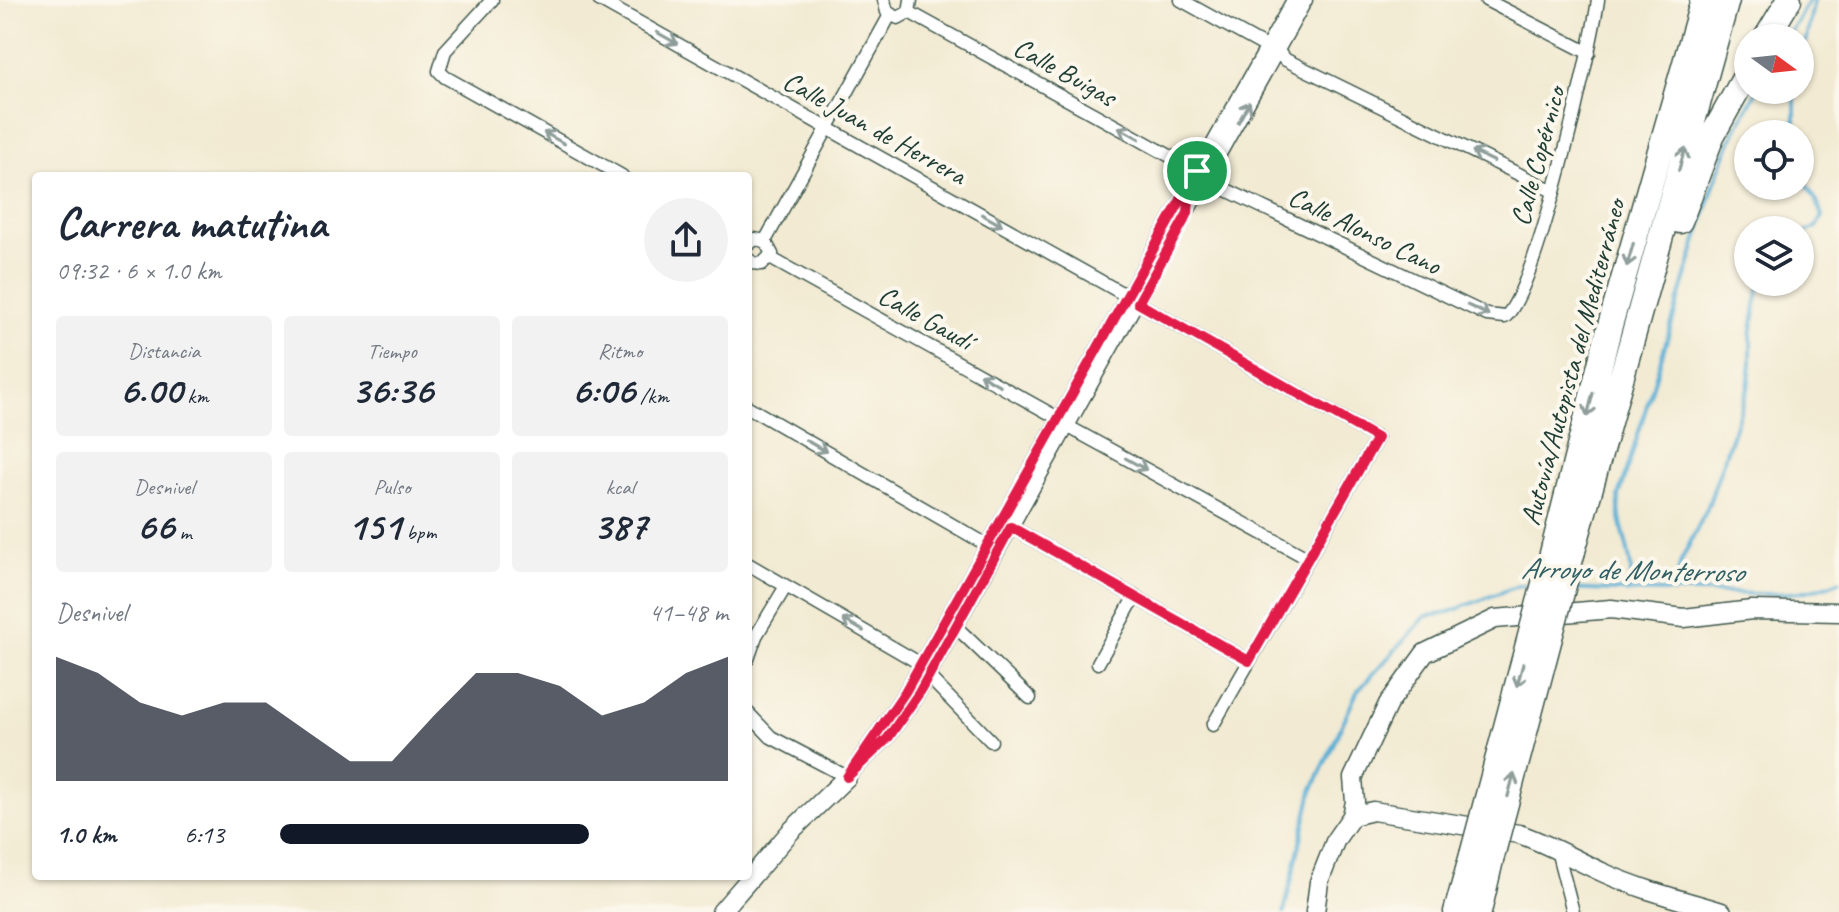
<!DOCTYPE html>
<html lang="es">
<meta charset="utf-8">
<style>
:root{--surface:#fff;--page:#f2f2f3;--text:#1f2937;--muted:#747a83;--accent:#111827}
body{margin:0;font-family:Caveat,sans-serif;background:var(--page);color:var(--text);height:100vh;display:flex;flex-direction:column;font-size:30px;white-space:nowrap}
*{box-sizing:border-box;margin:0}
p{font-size:26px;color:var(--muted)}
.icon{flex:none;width:44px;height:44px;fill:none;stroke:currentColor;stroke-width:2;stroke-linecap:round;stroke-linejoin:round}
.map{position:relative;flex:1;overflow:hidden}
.drawer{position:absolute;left:32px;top:172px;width:720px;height:708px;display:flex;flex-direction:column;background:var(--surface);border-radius:8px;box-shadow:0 2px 6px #0004}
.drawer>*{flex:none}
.needle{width:52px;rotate:105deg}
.buttons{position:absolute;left:1734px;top:24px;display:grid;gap:16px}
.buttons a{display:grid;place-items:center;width:80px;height:80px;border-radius:50%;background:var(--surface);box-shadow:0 2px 6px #0004;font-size:40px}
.pin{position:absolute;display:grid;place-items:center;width:68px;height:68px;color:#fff;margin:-34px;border:4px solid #fff;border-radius:50%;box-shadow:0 2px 8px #0007}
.round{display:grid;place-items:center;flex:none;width:84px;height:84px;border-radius:42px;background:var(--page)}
.overview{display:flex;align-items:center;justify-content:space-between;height:136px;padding:0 24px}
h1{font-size:44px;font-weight:800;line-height:60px}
.metrics{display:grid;grid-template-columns:repeat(3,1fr);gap:12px;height:136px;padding:8px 24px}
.metrics div{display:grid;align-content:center;border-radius:8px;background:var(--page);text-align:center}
.metrics b{font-size:40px;font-weight:800}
.metrics small{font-size:22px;font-weight:400}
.metrics p{font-size:22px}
.chart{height:224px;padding:16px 24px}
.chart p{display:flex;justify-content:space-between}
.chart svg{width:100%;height:144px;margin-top:8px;fill:var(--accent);opacity:.7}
ul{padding:0 24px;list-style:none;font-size:26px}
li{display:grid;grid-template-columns:128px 96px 1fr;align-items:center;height:60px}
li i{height:20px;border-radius:10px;background:var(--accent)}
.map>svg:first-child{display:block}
</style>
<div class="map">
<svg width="1839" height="912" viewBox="0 0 1839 912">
<rect width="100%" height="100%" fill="#fbf7ec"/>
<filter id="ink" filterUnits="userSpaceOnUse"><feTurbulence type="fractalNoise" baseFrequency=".0125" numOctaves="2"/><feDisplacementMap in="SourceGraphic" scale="16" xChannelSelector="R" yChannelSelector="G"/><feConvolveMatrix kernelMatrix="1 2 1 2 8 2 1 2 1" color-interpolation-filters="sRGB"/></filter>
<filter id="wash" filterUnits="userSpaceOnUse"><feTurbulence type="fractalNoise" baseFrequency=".006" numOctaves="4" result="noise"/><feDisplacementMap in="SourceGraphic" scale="32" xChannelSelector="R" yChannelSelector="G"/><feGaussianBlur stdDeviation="1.8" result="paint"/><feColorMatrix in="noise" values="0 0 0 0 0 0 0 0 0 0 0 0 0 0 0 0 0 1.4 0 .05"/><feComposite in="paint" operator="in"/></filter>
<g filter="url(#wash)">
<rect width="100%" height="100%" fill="#f2ead2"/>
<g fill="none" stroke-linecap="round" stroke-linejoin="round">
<path stroke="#59aed5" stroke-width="4" d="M1787,38L1809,0
M1800,69L1814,0
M1795,90V134
M1800,174L1817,202L1822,216L1816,227L1800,236
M1572,589C1614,592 1655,592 1697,592C1744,592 1795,601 1839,581
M1628,593C1639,559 1616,530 1619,497L1715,181L1735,131L1757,90
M1673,593L1681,561L1707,509L1748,388L1751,362V335L1760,282
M1284,912L1312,791L1357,692L1426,616L1444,614L1520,585L1535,586"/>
</g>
</g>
<g filter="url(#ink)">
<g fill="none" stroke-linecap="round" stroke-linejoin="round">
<defs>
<path id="street" d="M492,0L445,51L439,71L445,77L622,176
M599,0L1127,296
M884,0L887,12L898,18L909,12L911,0
M1181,0L1266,47
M1486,0L1589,53
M909,12L1197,171
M1278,51L1284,59L1553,191
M1206,180L1487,315L1505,317C1536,292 1591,50 1598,0
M765,241L890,15
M748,245L755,239L765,241L772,254L762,264L753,263L748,259
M770,258L1058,418
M1138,303L1377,438L1213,725
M748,407L982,542L986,548
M1067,426L1307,558
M1011,527L1249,661
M748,564L921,664
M956,627L1030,698
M748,659L756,636L786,586
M1098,663L1135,596
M928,676L991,741
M748,713L771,737L847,777
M858,761L905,692L1293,0
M847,777L888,738L919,693L1306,0
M1557,850L1573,912"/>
<path id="secondary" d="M1352,816L1373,811L1519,834C1549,844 1575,860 1604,873C1642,890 1682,900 1722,912
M721,912L791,831L847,777
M1315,912L1319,882L1336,839L1352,816L1355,802L1353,778L1388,704L1425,653L1495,619L1611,609L1684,618L1752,610L1839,612"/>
<path id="highway" d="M1766,38L1789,0
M1680,221L1712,136L1748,71
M1554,546L1609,329L1703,0
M1573,551L1727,0
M1456,912L1472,855
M1479,912L1491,860"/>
</defs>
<use href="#street" stroke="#3f574c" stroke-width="15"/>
<use href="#secondary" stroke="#3f574c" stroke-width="21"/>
<use href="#highway" stroke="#3f574c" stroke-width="27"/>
<use href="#street" stroke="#fff" stroke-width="12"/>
<use href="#secondary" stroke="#fff" stroke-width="18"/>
<use href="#highway" stroke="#fff" stroke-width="24"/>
<defs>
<path id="highway-bridge" d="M1472,855L1554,546
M1491,860L1573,551"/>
</defs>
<use href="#highway-bridge" stroke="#3f574c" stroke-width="27" stroke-linecap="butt"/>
<use href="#highway-bridge" stroke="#fff" stroke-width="24"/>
</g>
<defs><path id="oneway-shaft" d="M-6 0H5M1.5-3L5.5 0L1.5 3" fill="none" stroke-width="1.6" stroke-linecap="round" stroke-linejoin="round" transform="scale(2)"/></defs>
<g stroke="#8f9e9a">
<use href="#oneway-shaft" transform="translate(667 38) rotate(29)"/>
<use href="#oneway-shaft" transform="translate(1244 112) rotate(-61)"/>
<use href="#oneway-shaft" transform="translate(1129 133) rotate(-151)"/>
<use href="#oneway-shaft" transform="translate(554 138) rotate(-151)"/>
<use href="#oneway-shaft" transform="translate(1483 156) rotate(-154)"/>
<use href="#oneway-shaft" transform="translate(1682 159) rotate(-74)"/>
<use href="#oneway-shaft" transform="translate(992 220) rotate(29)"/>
<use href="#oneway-shaft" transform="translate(1630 255) rotate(106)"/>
<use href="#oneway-shaft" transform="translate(1478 310) rotate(25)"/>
<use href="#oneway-shaft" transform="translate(990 380) rotate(-151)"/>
<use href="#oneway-shaft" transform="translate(1590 405) rotate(104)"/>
<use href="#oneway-shaft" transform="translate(816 446) rotate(30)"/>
<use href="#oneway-shaft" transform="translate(1136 464) rotate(29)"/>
<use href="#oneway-shaft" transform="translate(853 625) rotate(-150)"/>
<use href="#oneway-shaft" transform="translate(1520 675) rotate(105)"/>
<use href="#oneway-shaft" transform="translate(1511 785) rotate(-75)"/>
</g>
</g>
<g fill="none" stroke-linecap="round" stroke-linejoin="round" filter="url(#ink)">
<defs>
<path id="route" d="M1197,171L1200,177L1189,198L1188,213L1138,303L1377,438L1249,661L1011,527L919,693L888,738L847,777L905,692Z"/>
</defs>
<use href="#route" stroke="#fff" stroke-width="16"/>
<use href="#route" stroke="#e11d48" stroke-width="10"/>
</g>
<g text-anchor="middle" stroke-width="8" stroke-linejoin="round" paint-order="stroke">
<g font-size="28" fill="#1f3d34" stroke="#fbf7ec">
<text transform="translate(1065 71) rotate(29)" y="10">Calle Buigas</text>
<text transform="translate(875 127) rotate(29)" y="10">Calle Juan de Herrera</text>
<text transform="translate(1537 156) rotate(-75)" y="10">Calle Copérnico</text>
<text transform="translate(1365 230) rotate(26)" y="10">Calle Alonso Cano</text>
<text transform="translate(926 317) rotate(29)" y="10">Calle Gaudí</text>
<text transform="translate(1572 362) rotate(-75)" y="10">Autovía/Autopista del Mediterráneo</text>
</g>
<g font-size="30" font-style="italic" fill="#305f64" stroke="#fbf7ec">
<text transform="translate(1632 570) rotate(1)" y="10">Arroyo de Monterroso</text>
</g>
</g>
</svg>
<div class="buttons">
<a><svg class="needle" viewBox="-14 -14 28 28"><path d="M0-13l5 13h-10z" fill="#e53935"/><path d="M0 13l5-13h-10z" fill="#747a83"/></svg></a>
<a><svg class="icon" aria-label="locate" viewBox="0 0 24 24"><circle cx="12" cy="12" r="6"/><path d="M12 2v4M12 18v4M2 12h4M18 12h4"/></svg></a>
<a><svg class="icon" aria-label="layers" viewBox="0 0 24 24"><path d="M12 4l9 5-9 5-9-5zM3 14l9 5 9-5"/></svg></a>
</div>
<div class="pin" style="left:1197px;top:171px;background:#1e9e55"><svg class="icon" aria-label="arrive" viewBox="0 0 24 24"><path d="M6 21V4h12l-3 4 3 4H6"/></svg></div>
<section class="drawer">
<div class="overview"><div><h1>Carrera matutina</h1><p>09:32 · 6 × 1.0 km</p></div><a class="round"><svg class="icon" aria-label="share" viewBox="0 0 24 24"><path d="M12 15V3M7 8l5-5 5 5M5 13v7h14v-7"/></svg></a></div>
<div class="metrics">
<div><p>Distancia</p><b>6.00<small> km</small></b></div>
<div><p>Tiempo</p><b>36:36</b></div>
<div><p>Ritmo</p><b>6:06<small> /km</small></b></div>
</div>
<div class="metrics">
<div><p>Desnivel</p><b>66<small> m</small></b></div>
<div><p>Pulso</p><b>151<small> bpm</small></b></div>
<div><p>kcal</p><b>387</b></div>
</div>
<div class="chart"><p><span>Desnivel</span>41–48 m</p>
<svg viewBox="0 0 160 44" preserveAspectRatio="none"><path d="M0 44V6L10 11L20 20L30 24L40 20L50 20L60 29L70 38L80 38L90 24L100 11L110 11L120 15L130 24L140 20L150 11L160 6V44z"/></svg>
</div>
<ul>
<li><b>1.0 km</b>6:13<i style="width:69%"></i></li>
</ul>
</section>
</div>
